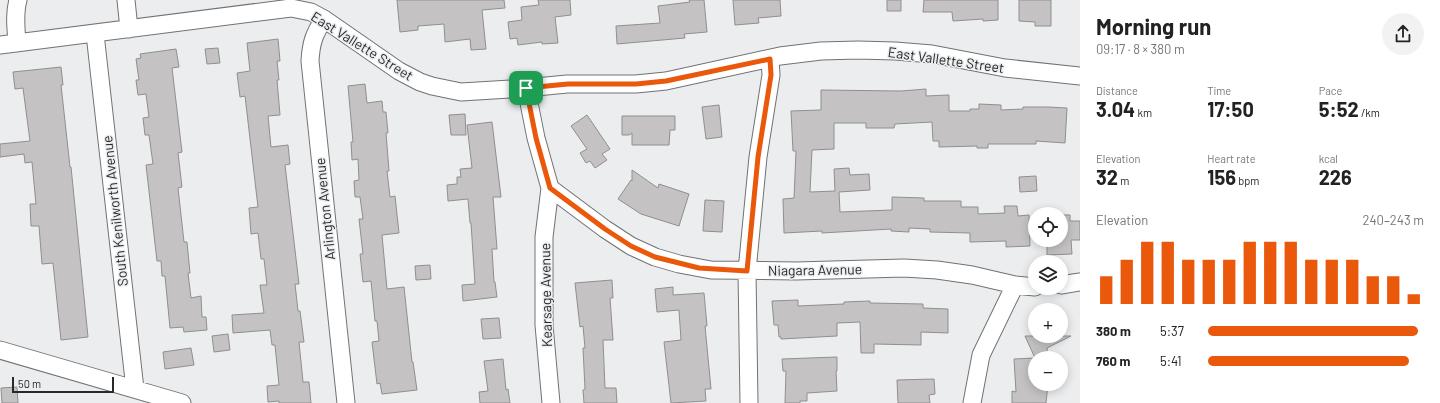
<!DOCTYPE html>
<meta charset="utf-8">
<style>
:root{--surface:#fff;--page:#f2f2f2;--text:#222;--muted:#767676;--accent:#ea580c}
body{margin:0;font-family:Barlow,sans-serif;background:var(--page);color:var(--text);height:100vh;display:flex;flex-direction:column;font-size:15px;white-space:nowrap}
*{box-sizing:border-box;margin:0}
p{font-size:13px;color:var(--muted)}
.icon{flex:none;width:22px;height:22px;fill:none;stroke:currentColor;stroke-width:2;stroke-linecap:round;stroke-linejoin:round}
.map{position:relative;flex:1;overflow:hidden}
.sheet{display:flex;flex-direction:column;background:var(--surface);width:360px}
.sheet>*{flex:none}
.buttons{position:absolute;left:1028px;top:207px;display:grid;gap:8px}
.buttons a{display:grid;place-items:center;width:40px;height:40px;border-radius:50%;background:var(--surface);box-shadow:0 2px 10px #0003;font-size:20px}
.scale{position:absolute;left:12px;bottom:10px;width:102px;box-sizing:border-box;padding-left:4px;border:2px solid #282929;border-top:0;font-size:11px;line-height:14px;white-space:nowrap;color:#282929;-webkit-text-stroke:3px #ebedef;paint-order:stroke}
.pin{position:absolute;display:grid;place-items:center;width:34px;height:34px;color:#fff;margin:-17px;border-radius:8px;box-shadow:0 2px 6px #0006}
.round{display:grid;place-items:center;flex:none;width:42px;height:42px;border-radius:21px;background:var(--page)}
.head{display:flex;align-items:center;justify-content:space-between;height:68px;padding:0 16px}
h1{font-size:22px;font-weight:700;line-height:30px}
.stats{display:grid;grid-template-columns:repeat(3,1fr);gap:6px;height:68px;padding:4px 16px}
.stats div{display:grid;align-content:center}
.stats b{font-size:20px;font-weight:700}
.stats small{font-size:11px;font-weight:400}
.stats p{font-size:11px}
.chart{height:112px;padding:8px 16px}
.chart p{display:flex;justify-content:space-between}
.chart svg{width:100%;height:72px;margin-top:4px;stroke:var(--accent);stroke-width:6}
ul{padding:0 16px;list-style:none;font-size:13px}
li{display:grid;grid-template-columns:64px 48px 1fr;align-items:center;height:30px}
li i{height:10px;border-radius:5px;background:var(--accent)}
main{display:flex;flex:1;min-height:0}
.map>svg:first-child{display:block}
</style>
<main>
<div class="map">
<svg width="1080" height="403" viewBox="0 0 1080 403">
<rect width="100%" height="100%" fill="#ebedef"/>
<path fill="#c5c2c4" stroke="#918e8f" d="M397,0H504L505,8L482,10L486,49L471,50L470,39L445,42L444,24L418,26V30L400,32Z
M538,0H570L571,15L555,17L558,43L542,44V42L518,45L517,38L510,39L508,22L522,20L521,7L539,5Z
M689,0H704L707,32L684,34L685,38L617,44L616,26L660,23L658,6L690,2Z
M733,0H780L781,16L758,18L759,23L735,25Z
M887,0H901V11H887Z
M924,0H998V20L983,21V19L953,21L952,12H923Z
M1019,0H1051V26H1035V22L1019,21Z
M278,39L280,61H277L279,80H277L280,115L268,116L271,147L288,145L290,164L285,165L299,284H295L298,311H300L304,342H299L303,382H309L311,403H279V401L268,402L267,386L279,385L275,345H272L270,330L233,333L232,315L264,313L260,285H267L264,259H261L258,233L251,234L249,208L258,207L245,96L240,97L237,73L250,71L247,43Z
M218,48L220,63L207,64L205,49Z
M176,49L179,67L172,68L182,152L178,153L182,187L178,188L184,242H187L190,273H188L191,298L201,296L202,317H206L207,330L184,332L183,327L170,328L165,276H162L161,261H157L146,165L153,164L149,135H145L143,118L149,117L146,94L138,95L136,80H139L136,59L141,58L140,54Z
M61,67L63,85H61L70,167H71L88,337L61,340L53,263L42,264L39,226H31L30,204H36L32,162L25,163L24,154L0,157V144L30,141L23,88L15,89L13,72Z
M365,84L367,103L382,101L383,112H386L388,133H386L389,171H387L390,197L395,196L399,233L382,235L387,289L404,287L412,362H413L417,390L382,394L380,383L377,384L372,342L379,341L377,321H375L371,281L363,282L360,254H363L359,219H363L360,197H355L354,181L359,180L358,159L352,160L351,142H353L348,86Z
M926,89V96L949,95V111H970V109H979V104L1001,105V110L1023,109V107H1048L1067,108L1065,143L1036,141V144H988V148H977V146L939,147V141H933L932,122L895,124L894,128H866V123H834V149L812,150L810,192L835,191L834,169L849,168L850,175L869,174L870,190L839,192L840,212L892,210V197L924,198V201H961V207H978V214L1005,213L1004,206H1017L1018,216L1029,215L1030,246L1006,247V241L970,242V233L930,232V229L909,228V232L891,231V229L822,233V231L784,233L783,199L794,198L796,151H793L791,111L821,110V90L901,91Z
M719,105L722,137L706,139L702,107Z
M465,114L466,135H451L449,115Z
M587,115L610,149L602,154L607,160L595,168L590,161L586,163L580,153L587,149L571,126Z
M622,116H675V130H670L669,145H632V133L629,135H622Z
M492,122L501,197H493L497,249H492L494,282H495L497,297L463,301L462,285L475,284L471,223H470L468,199L448,201L447,185L457,184V177H461L460,169L472,168L467,125Z
M632,170L658,188L659,184L689,194L679,226L641,214L618,199L631,180L632,181Z
M1036,176L1037,191L1020,192L1019,177Z
M705,200L724,201L722,232L703,231Z
M1061,215H1070V221H1080V240H1071L1072,254L1047,255V240H1061Z
M430,265L431,279L416,280L415,266Z
M612,280L613,298H610L613,340H603L605,388H616L617,403H584L583,390L585,389L583,348H585L583,326L580,327L575,283Z
M673,287V295L704,293L707,326H705L711,389H705L706,401L671,403L664,342L681,340L679,310L657,312L655,289Z
M798,300V306L844,304V302L870,301V303L923,304V308L948,309V333L921,332V345L874,344V353H861L860,322L837,323V336L781,339V337H779L778,325H774L772,301Z
M499,318L501,338L483,339L481,319Z
M228,334L230,350L214,352L212,336Z
M1025,336H1071L1047,348L1048,358H1035Z
M191,348L194,365L165,369L163,352Z
M837,357V371H836L837,391L807,393V401H800V403H785L786,371H783L782,359Z
M1035,358V384H1048L1046,403H1012V391L1016,392L1014,359Z
M503,359L506,390L508,389L510,403H480L479,392L488,391L484,361Z
M934,379L935,394L929,395L930,403H898L897,380Z
M17,387L18,403H2L1,388Z"/>
<g fill="none" stroke-linecap="round" stroke-linejoin="round">
<defs>
<path id="minor" d="M126,0L129,29
M324,19C314,34 311,43 310,61L346,403
M95,34L135,389
M17,43C16,28 14,14 18,0
M0,45L291,8L311,12L324,19L399,71L420,82L432,86L461,92L526,88L567,84H636L666,81L780,56L821,51L858,50L895,51L932,54L1005,68L1080,76
M526,88L536,138L550,188L605,229L631,246L655,257L679,264L711,270L796,271L904,268L937,270L972,275L1015,285L1035,287
M550,188L544,237V325L551,403
M1061,285L1080,282
M0,350L182,403
M749,403L747,271L758,157L771,75L770,59
M972,403L981,355L1015,285"/>
</defs>
<use href="#minor" stroke="#707273" stroke-width="19"/>
<use href="#minor" stroke="#fff" stroke-width="17"/>
</g>
<g fill="none" stroke-linecap="round" stroke-linejoin="round">
<defs>
<path id="route" d="M770,59L771,75L758,157L747,271L699,268L655,257L631,246L605,229L550,188L536,138L526,88L568,84H636L666,81Z"/>
</defs>
<use href="#route" stroke="#fff" stroke-width="8"/>
<use href="#route" stroke="#ea580c" stroke-width="5"/>
</g>
<g text-anchor="middle" stroke-width="3" stroke-linejoin="round" paint-order="stroke">
<g font-size="14" fill="#282929" stroke="#ebedef">
<text transform="translate(362 46) rotate(32)" y="5">East Vallette Street</text>
<text transform="translate(946 60) rotate(8)" y="5">East Vallette Street</text>
<text transform="translate(325 209) rotate(-96)" y="5">Arlington Avenue</text>
<text transform="translate(115 211) rotate(-96)" y="5">South Kenilworth Avenue</text>
<text transform="translate(815 270) rotate(-1)" y="5">Niagara Avenue</text>
<text transform="translate(546 295) rotate(-91)" y="5">Kearsage Avenue</text>
</g>
</g>
</svg>
<div class="buttons">
<a><svg class="icon" aria-label="locate" viewBox="0 0 24 24"><circle cx="12" cy="12" r="6"/><path d="M12 2v4M12 18v4M2 12h4M18 12h4"/></svg></a>
<a><svg class="icon" aria-label="layers" viewBox="0 0 24 24"><path d="M12 4l9 5-9 5-9-5zM3 14l9 5 9-5"/></svg></a>
<a>+</a>
<a>−</a>
</div>
<div class="scale">50 m</div>
<div class="pin" style="left:526px;top:88px;background:#1e9e55"><svg class="icon" aria-label="arrive" viewBox="0 0 24 24"><path d="M6 21V4h12l-3 4 3 4H6"/></svg></div>
</div>
<section class="sheet">
<div class="head"><div><h1>Morning run</h1><p>09:17 · 8 × 380 m</p></div><a class="round"><svg class="icon" aria-label="share" viewBox="0 0 24 24"><path d="M12 15V3M7 8l5-5 5 5M5 13v7h14v-7"/></svg></a></div>
<div class="stats">
<div><p>Distance</p><b>3.04<small> km</small></b></div>
<div><p>Time</p><b>17:50</b></div>
<div><p>Pace</p><b>5:52<small> /km</small></b></div>
</div>
<div class="stats">
<div><p>Elevation</p><b>32<small> m</small></b></div>
<div><p>Heart rate</p><b>156<small> bpm</small></b></div>
<div><p>kcal</p><b>226</b></div>
</div>
<div class="chart"><p><span>Elevation</span>240–243 m</p>
<svg viewBox="0 0 160 44" preserveAspectRatio="none"><path d="M5 44V27M15 44V17M25 44V6M35 44V6M45 44V17M55 44V17M65 44V17M75 44V6M85 44V6M95 44V6M105 44V17M115 44V17M125 44V17M135 44V27M145 44V27M155 44V38"/></svg>
</div>
<ul>
<li><b>380 m</b>5:37<i style="width:97%"></i></li>
<li><b>760 m</b>5:41<i style="width:93%"></i></li>
</ul>
</section>
</main>
